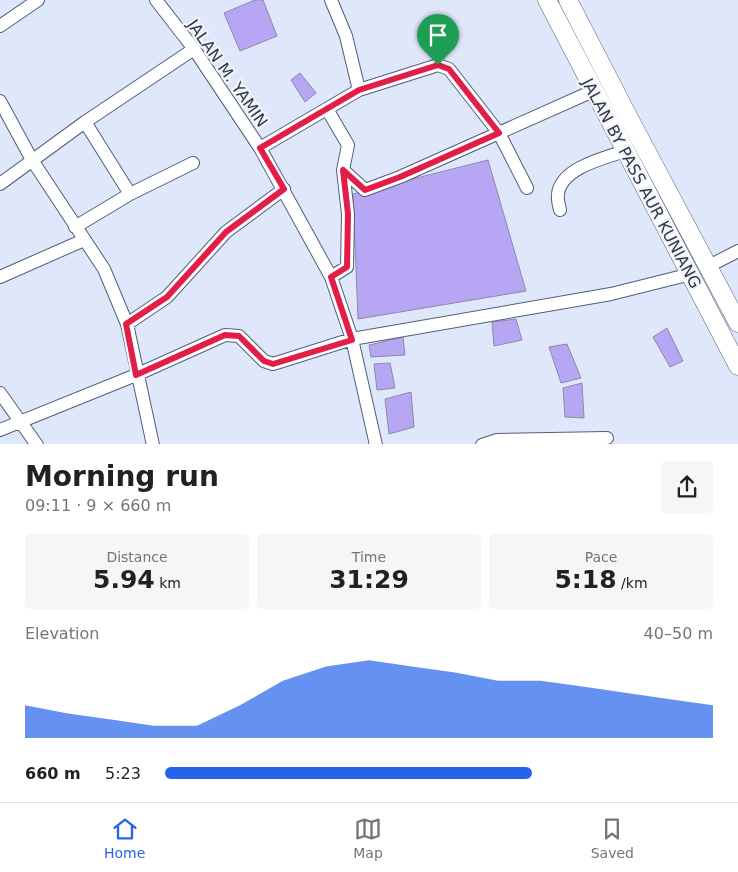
<!DOCTYPE html>
<meta charset="utf-8">
<style>
:root{--surface:#fff;--page:#f6f6f6;--text:#202124;--muted:#757577;--line:#e0e0e0;--accent:#2563eb}
body{margin:0;font-family:"DejaVu Sans",sans-serif;background:var(--page);color:var(--text);height:100vh;display:flex;flex-direction:column;font-size:19px;white-space:nowrap}
*{box-sizing:border-box;margin:0}
p{font-size:16px;color:var(--muted)}
.icon{flex:none;width:28px;height:28px;fill:none;stroke:currentColor;stroke-width:2;stroke-linecap:round;stroke-linejoin:round}
.map{position:relative;height:444px;overflow:hidden}
.side{display:flex;flex-direction:column;background:var(--surface);flex:1}
.side>*{flex:none}
.pin{position:absolute;display:grid;place-items:center;width:42px;height:42px;color:#fff;margin:-51px -21px;border-radius:50% 50% 50% 0;rotate:-45deg;box-shadow:0 0 5px #0007}
.pin .icon{rotate:45deg}
.round{display:grid;place-items:center;flex:none;width:52px;height:52px;border-radius:5px;background:var(--page)}
.head{display:flex;align-items:center;justify-content:space-between;height:85px;padding:0 25px}
h1{font-size:28px;font-weight:800;line-height:38px}
.figures{display:grid;grid-template-columns:repeat(3,1fr);gap:8px;height:85px;padding:5px 25px}
.figures div{display:grid;align-content:center;border-radius:5px;background:var(--page);text-align:center}
.figures b{font-size:25px;font-weight:800}
.figures small{font-size:14px;font-weight:400}
.figures p{font-size:14px}
.chart{height:140px;padding:10px 25px}
.chart p{display:flex;justify-content:space-between}
.chart svg{width:100%;height:90px;margin-top:5px;fill:var(--accent);opacity:.7}
ul{padding:0 25px;list-style:none;font-size:16px}
li{display:grid;grid-template-columns:80px 60px 1fr;align-items:center;height:38px}
li i{height:12px;border-radius:6px;background:var(--accent)}
.tab-bar{display:flex;justify-content:space-around;align-items:center;height:70px;border-top:1px solid var(--line);background:var(--surface);font-size:14px;color:var(--muted)}
.tab-bar a{display:grid;justify-items:center;gap:2px}
.tab-bar .current{color:var(--accent)}
.map>svg:first-child{display:block}
</style>
<div class="map">
<svg width="738" height="445" viewBox="0 0 738 445">
<rect width="100%" height="100%" fill="#dfe7fb"/>
<path fill="#b6a6f4" stroke="#8e89a9" d="M255,0H263L277,36L240,51L224,13Z
M300,73L316,93L305,102L291,80Z
M488,160L526,291L358,319L353,194Z
M516,319L522,340L494,346L492,322Z
M667,328L683,361L670,367L653,337Z
M403,337L405,355L371,357L369,345Z
M567,344L581,378L561,383L549,347Z
M390,363L395,388L377,390L374,364Z
M582,383L584,418L565,417L563,388Z
M411,392L414,427L389,434L385,399Z"/>
<g fill="none" stroke-linecap="round" stroke-linejoin="round">
<defs>
<path id="minor" d="M156,0L194,49L260,148L331,277L352,339L376,445
M331,0L346,36L359,90
M0,26L38,0
M0,101L32,160L104,269L127,324L153,445
M327,109L348,145L343,170L365,190L400,177L593,91
M85,122L130,194
M260,148L359,90L438,65L449,69L499,133L527,188
M0,184L85,122L194,49
M560,210C559,205 557,199 558,194C561,168 604,158 625,151
M75,227L130,194L193,163
M709,266L738,251
M0,277L84,240
M331,277L347,267L348,214L343,170
M127,324L167,297L226,232L284,189
M0,393L37,445
M0,430L136,375L225,335L239,336L264,361L273,364L352,339L611,294L691,274
M482,445L497,440L607,438"/>
<path id="highway" d="M547,0L738,366
M568,0L630,120L738,323"/>
</defs>
<use href="#minor" stroke="#525e79" stroke-width="14"/>
<use href="#highway" stroke="#525e79" stroke-width="19"/>
<use href="#minor" stroke="#fff" stroke-width="12"/>
<use href="#highway" stroke="#fff" stroke-width="18"/>
</g>
<g fill="none" stroke-linecap="round" stroke-linejoin="round">
<defs>
<path id="route" d="M438,65L449,69L499,133L400,177L365,190L343,170L348,214L347,267L331,277L352,340L273,364L264,361L239,336L225,335L136,375L126,324L167,297L226,232L284,189L260,148L359,90Z"/>
</defs>
<use href="#route" stroke="#fff" stroke-width="10"/>
<use href="#route" stroke="#e11d48" stroke-width="6"/>
</g>
<g text-anchor="middle" stroke-width="4.5" stroke-linejoin="round" paint-order="stroke">
<g font-size="16" fill="#323744" stroke="#f2f5fb">
<text transform="translate(228 73) rotate(55)" y="6">JALAN M. YAMIN</text>
<text transform="translate(642 183) rotate(62)" y="6">JALAN BY PASS AUR KUNIANG</text>
</g>
</g>
</svg>
<div class="pin" style="left:438px;top:65px;background:#1e9e55"><svg class="icon" aria-label="arrive" viewBox="0 0 24 24"><path d="M6 21V4h12l-3 4 3 4H6"/></svg></div>
</div>
<section class="side">
<div class="head"><div><h1>Morning run</h1><p>09:11 · 9 × 660 m</p></div><a class="round"><svg class="icon" aria-label="share" viewBox="0 0 24 24"><path d="M12 15V3M7 8l5-5 5 5M5 13v7h14v-7"/></svg></a></div>
<div class="figures">
<div><p>Distance</p><b>5.94<small> km</small></b></div>
<div><p>Time</p><b>31:29</b></div>
<div><p>Pace</p><b>5:18<small> /km</small></b></div>
</div>
<div class="chart"><p><span>Elevation</span>40–50 m</p>
<svg viewBox="0 0 160 44" preserveAspectRatio="none"><path d="M0 44V28L10 32L20 35L30 38L40 38L50 28L60 16L70 9L80 6L90 9L100 12L110 16L120 16L130 19L140 22L150 25L160 28V44z"/></svg>
</div>
<ul>
<li><b>660 m</b>5:23<i style="width:67%"></i></li>
</ul>
</section>
<nav class="tab-bar">
<a class="current"><svg class="icon" aria-label="home" viewBox="0 0 24 24"><path d="M3 11l9-7 9 7M6 9v11h12V9"/></svg>Home</a>
<a><svg class="icon" aria-label="map" viewBox="0 0 24 24"><path d="M3 6l6-2 6 2 6-2v14l-6 2-6-2-6 2zM9 4v14M15 6v14"/></svg>Map</a>
<a><svg class="icon" aria-label="saved" viewBox="0 0 24 24"><path d="M7 4h10v16l-5-4-5 4z"/></svg>Saved</a>
</nav>
